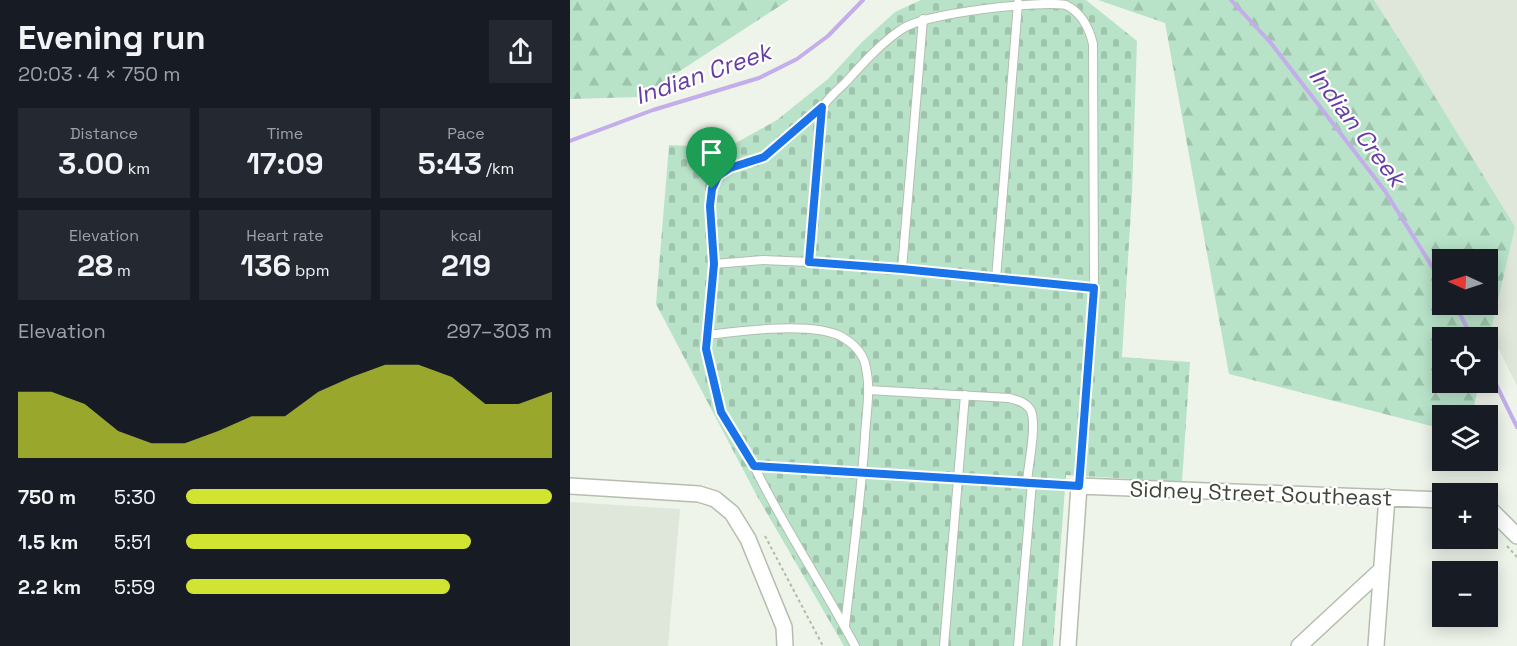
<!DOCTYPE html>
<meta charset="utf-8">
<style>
:root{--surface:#171b24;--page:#242831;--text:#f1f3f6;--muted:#9ea1a6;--accent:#d1e431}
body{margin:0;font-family:"Space Grotesk",sans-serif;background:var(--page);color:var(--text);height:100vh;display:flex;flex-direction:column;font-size:22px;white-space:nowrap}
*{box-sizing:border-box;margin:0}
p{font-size:20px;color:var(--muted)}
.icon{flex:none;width:33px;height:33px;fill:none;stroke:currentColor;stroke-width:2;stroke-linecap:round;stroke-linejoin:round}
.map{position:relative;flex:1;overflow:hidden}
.drawer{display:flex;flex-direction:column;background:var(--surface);width:570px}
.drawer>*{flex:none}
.needle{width:39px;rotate:273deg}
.fabs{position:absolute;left:862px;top:249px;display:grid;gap:12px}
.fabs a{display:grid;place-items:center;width:66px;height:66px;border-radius:0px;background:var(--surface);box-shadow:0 3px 15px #0003;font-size:30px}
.pin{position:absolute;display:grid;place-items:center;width:51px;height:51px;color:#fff;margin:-62px -26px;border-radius:50% 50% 50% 0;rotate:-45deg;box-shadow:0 0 6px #0007}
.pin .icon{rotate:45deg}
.round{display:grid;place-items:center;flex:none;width:63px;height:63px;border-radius:0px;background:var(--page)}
.overview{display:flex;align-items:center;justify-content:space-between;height:102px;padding:0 18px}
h1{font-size:33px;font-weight:700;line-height:45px}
.metrics{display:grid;grid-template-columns:repeat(3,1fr);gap:9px;height:102px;padding:6px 18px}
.metrics div{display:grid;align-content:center;border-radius:0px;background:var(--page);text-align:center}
.metrics b{font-size:30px;font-weight:700}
.metrics small{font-size:16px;font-weight:400}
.metrics p{font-size:16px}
.chart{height:168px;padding:12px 18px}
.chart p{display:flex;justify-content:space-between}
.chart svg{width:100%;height:108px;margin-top:6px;fill:var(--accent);opacity:.7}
ul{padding:0 18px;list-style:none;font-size:20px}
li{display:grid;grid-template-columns:96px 72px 1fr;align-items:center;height:45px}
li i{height:15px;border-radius:8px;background:var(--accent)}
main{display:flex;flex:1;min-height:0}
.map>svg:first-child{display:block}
</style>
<main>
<section class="drawer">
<div class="overview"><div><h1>Evening run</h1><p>20:03 · 4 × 750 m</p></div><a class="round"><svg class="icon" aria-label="share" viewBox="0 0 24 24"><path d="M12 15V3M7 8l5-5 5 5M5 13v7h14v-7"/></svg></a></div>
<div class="metrics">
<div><p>Distance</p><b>3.00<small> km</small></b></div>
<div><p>Time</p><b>17:09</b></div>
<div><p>Pace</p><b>5:43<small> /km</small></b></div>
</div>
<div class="metrics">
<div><p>Elevation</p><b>28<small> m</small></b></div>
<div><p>Heart rate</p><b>136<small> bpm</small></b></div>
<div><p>kcal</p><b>219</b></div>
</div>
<div class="chart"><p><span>Elevation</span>297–303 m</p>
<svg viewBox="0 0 160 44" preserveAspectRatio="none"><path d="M0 44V17L10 17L20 22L30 33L40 38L50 38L60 33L70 27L80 27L90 17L100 11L110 6L120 6L130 11L140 22L150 22L160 17V44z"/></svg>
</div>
<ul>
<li><b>750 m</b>5:30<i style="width:100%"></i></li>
<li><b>1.5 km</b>5:51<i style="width:78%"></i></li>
<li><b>2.2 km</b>5:59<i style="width:72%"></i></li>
</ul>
</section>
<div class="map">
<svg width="947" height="646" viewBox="0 0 947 646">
<defs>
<pattern id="forest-firs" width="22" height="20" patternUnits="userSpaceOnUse" patternTransform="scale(1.5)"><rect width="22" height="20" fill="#b8e3c9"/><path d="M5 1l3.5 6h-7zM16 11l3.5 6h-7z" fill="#9fc4ad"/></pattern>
<pattern id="cemetery-stones" width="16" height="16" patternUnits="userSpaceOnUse" patternTransform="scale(1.5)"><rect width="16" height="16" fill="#b8e3c9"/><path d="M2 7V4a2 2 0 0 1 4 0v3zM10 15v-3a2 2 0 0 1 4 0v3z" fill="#9fc4ad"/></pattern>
</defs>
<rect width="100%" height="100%" fill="#eef4ea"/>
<path fill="#dee7d9" d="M680,0H947V386L907,305L918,304V260Z
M0,502L110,509L98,646H0Z"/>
<path fill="url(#forest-firs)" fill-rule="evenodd" d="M0,0H219L70,97L0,99Z
M528,0H804L843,61L945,227L918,343V338H873V382L909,383L902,415L873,416V429L659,374L595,23ZM873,260H918V304H873Z"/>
<path fill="url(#cemetery-stones)" d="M351,0H516L567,41L562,194L552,357L620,362L612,482L496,475L483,646H274L187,496L86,304L99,145L157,148L207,120L258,79L292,42L325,12Z"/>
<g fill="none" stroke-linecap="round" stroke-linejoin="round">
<path stroke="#c3adea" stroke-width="4" d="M661,0L700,42L815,191L873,284
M0,141L83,110L189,78L227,59L258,36L293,0
M885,304L902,338
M918,368L947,427"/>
<defs>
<path id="lane" d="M239,262C241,242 248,113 254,105C260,96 269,89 276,82C293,63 311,43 332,29C354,13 472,0 496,5C512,13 519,27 523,44L524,288L509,486L184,466L151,412L136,349L144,264L140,206L142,189L148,176L160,168L194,157L252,107
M144,264L193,260L239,262L332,269L524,288
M332,269L353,19
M426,279L448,3
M137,335C170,331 244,321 272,337C284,344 294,354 296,368C301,390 296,415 295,436C291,500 282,563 275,626
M298,390L439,398C447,400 455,402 460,409C468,421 458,466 457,482
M184,466C214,528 253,585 285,646
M374,646L395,395
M448,646L462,482"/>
<path id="street" d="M0,486L129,494L145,499L162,513L178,539L214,627L215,646
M918,507L947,536
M498,646L509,486L873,500
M729,646L811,570
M806,646L817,497"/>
</defs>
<use href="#lane" stroke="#b4beae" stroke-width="10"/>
<use href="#street" stroke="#b4beae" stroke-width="18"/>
<path stroke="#acbea0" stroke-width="2" stroke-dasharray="3 3" stroke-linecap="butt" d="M195,536L253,646
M937,546L947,557"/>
<use href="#lane" stroke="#fff" stroke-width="8"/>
<use href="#street" stroke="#fff" stroke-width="15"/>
</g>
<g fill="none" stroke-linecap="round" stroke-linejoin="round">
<defs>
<path id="route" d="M252,107L239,262L332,269L524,288L509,486L184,466L151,412L136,349L144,264L140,206L142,189L148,176L160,168L194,157Z"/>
</defs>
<use href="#route" stroke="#fff" stroke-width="12"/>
<use href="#route" stroke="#1a73e8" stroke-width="8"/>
</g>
<g text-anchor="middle" stroke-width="4.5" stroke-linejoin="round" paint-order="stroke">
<g font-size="22" fill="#3f4739" stroke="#fff">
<text transform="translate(691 493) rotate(2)" y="8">Sidney Street Southeast</text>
</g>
<g font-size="24" font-style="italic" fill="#653ca8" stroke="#fff">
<text transform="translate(133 74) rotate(-19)" y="8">Indian Creek</text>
<text transform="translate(787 127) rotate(53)" y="8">Indian Creek</text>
</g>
</g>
</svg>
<div class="fabs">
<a><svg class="needle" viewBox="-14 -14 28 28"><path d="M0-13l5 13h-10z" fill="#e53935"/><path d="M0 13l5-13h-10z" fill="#9ea1a6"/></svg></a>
<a><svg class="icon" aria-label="locate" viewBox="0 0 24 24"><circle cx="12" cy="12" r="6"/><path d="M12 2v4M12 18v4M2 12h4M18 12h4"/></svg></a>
<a><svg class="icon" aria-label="layers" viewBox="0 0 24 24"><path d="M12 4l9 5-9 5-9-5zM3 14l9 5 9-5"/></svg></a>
<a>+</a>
<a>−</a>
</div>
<div class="pin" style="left:142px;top:189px;background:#1e9e55"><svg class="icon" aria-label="arrive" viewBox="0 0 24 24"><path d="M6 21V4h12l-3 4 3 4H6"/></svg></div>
</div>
</main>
